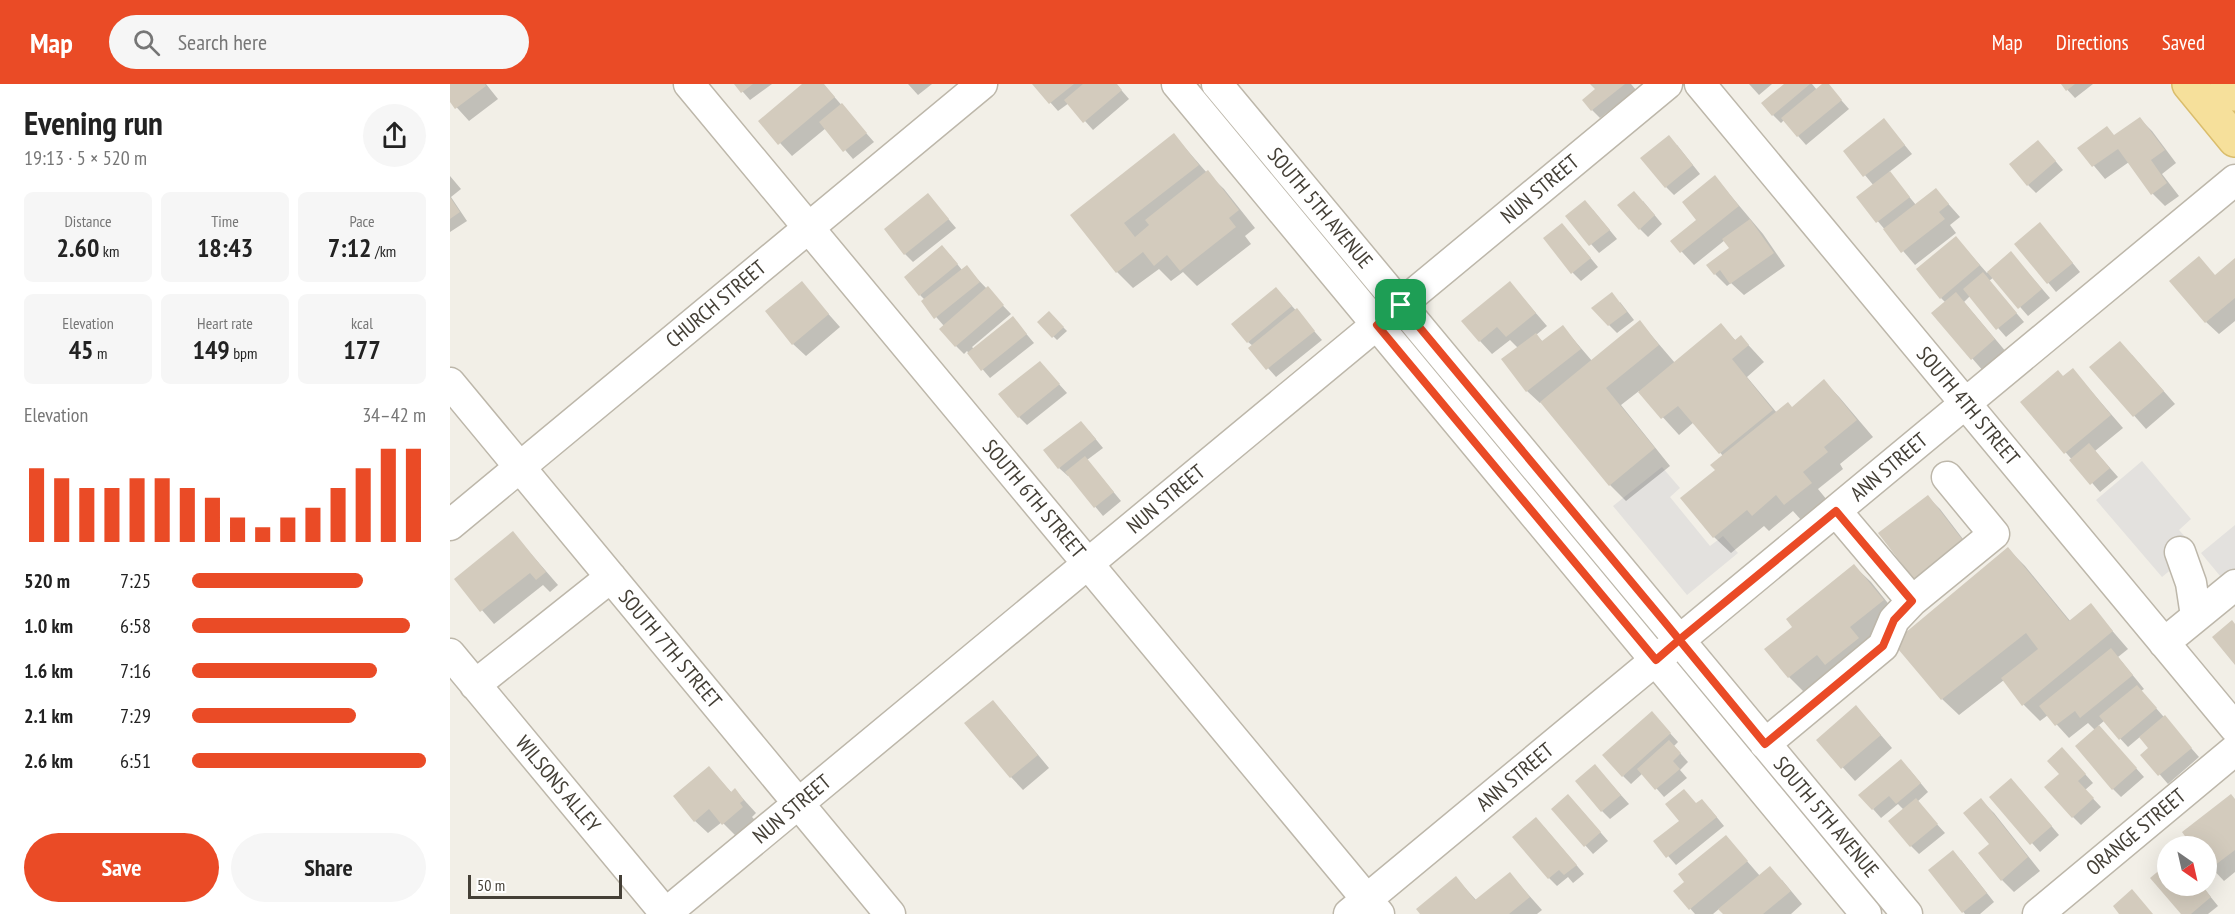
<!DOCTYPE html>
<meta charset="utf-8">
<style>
:root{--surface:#fff;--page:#f6f6f6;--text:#222;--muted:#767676;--accent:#ea4b26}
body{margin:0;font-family:"PT Sans Narrow",sans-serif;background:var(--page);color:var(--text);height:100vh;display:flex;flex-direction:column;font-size:22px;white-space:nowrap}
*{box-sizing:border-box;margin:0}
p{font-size:20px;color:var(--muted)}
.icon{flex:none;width:33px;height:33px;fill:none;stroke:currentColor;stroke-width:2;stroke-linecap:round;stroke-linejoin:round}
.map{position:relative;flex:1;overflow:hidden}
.drawer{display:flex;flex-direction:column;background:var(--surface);width:450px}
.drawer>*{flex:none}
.needle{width:39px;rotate:146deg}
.tools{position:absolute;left:1707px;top:752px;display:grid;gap:12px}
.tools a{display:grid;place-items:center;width:60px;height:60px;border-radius:50%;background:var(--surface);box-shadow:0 6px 24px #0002;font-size:30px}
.scale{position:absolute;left:18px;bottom:15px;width:154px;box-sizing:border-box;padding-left:6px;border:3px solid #443f36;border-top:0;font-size:16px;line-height:21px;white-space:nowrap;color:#443f36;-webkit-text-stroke:4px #fff;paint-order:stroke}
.pin{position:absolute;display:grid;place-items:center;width:51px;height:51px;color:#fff;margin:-26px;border-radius:12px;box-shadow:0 3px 9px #0006}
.round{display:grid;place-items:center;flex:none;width:63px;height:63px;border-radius:32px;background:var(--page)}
.headline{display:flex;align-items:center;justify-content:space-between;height:102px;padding:0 24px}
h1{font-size:33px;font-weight:700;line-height:45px}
.figures{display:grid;grid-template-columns:repeat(3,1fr);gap:9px;height:102px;padding:6px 24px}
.figures div{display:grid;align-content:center;border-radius:9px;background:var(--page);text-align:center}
.figures b{font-size:26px;font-weight:700}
.figures small{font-size:16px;font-weight:400}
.figures p{font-size:16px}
.chart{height:168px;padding:12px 24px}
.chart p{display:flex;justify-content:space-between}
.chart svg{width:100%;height:108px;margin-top:6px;stroke:var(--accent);stroke-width:6}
.cta{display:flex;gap:12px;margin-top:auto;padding:12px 24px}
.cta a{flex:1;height:69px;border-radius:36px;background:var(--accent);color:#fff;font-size:24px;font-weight:700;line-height:69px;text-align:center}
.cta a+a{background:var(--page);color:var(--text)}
ul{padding:0 24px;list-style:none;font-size:20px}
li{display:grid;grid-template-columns:96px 72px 1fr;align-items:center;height:45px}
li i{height:15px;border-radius:8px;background:var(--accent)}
header{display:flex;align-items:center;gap:36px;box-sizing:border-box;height:84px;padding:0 30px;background:var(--accent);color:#fff}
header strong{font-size:28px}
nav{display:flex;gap:33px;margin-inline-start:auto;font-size:21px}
.search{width:420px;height:54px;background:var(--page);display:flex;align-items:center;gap:15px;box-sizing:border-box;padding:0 21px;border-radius:33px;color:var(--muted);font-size:22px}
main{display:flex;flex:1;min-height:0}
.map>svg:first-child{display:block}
</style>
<header>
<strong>Map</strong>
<div class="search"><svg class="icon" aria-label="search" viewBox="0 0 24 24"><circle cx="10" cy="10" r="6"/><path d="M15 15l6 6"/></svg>Search here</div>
<nav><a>Map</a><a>Directions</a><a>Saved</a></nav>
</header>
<main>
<section class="drawer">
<div class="headline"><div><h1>Evening run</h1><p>19:13 · 5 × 520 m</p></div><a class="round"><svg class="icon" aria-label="share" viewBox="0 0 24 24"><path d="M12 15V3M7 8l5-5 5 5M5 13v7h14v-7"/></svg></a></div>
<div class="figures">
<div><p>Distance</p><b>2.60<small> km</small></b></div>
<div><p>Time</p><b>18:43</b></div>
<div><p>Pace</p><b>7:12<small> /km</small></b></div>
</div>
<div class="figures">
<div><p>Elevation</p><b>45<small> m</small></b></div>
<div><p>Heart rate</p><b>149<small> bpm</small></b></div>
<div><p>kcal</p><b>177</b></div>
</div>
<div class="chart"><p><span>Elevation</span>34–42 m</p>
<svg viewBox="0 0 160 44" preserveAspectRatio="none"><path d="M5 44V14M15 44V18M25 44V22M35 44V22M45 44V18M55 44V18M65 44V22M75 44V26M85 44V34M95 44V38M105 44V34M115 44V30M125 44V22M135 44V14M145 44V6M155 44V6"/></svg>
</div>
<ul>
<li><b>520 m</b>7:25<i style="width:73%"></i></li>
<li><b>1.0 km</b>6:58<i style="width:93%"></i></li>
<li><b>1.6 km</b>7:16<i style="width:79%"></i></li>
<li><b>2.1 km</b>7:29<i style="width:70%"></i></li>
<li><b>2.6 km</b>6:51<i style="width:100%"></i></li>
</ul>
<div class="cta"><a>Save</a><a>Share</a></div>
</section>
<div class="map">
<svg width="1785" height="830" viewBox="0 0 1785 830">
<rect width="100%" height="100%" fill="#f2efe7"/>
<path fill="#e3e1de" d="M1692,377L1741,435L1729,446L1746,465L1712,493L1646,416Z
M1212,383L1230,404L1220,413L1260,462L1273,452L1288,469L1237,511L1163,422Z
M1785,441V510L1751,469Z"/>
<path fill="#0003" d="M0,0H36L48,15L19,37L0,16Z
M286,0H322L300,16Z
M355,0H373L424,58L403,75L376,44L342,72L310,37Z
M458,0H482L468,11Z
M584,0H666L679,15L643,46L619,19L608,27Z
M1142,0H1181L1186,6L1150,34L1142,26L1147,6Z
M1299,0H1322L1309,11Z
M1336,0H1362L1367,6L1374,0H1377L1399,25L1356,61L1334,36L1331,39L1323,31Z
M1612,0H1643L1625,14Z
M1690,35L1702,47L1726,79L1712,90L1729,112L1715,122L1703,110L1679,78L1655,95L1629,64L1665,52Z
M1434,36L1462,70L1439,88L1466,121L1486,106L1510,133L1500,141L1506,149L1465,181L1408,114L1424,102L1395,67Z
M724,51L757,89L774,105L805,144L795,152L801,160L747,202L733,188L721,197L709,185L683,204L667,188L622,131Z
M1227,61L1250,90L1224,111L1216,103Z
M1596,66L1613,86L1586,109L1578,101Z
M0,92L11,105L1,113L17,137L0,148Z
M1265,93L1313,150L1335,182L1294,211L1281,199L1277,202L1265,190L1282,165L1275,156L1244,181L1222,157L1248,136Z
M478,111L506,144L463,178L455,170Z
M1193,117L1212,140L1198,153L1190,145Z
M1143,126L1167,155L1149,169L1117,133Z
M1120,149L1148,183L1131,197L1123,189Z
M1598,149L1630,188L1606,208L1566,160Z
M1506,154L1537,189L1561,169L1600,214L1578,232L1544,193L1539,197L1574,238L1556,253L1520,212L1514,218L1557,269L1534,288L1483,229L1496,219L1491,214Z
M500,171L512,186L516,183L561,230L522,263L524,265L563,234L584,259L540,294L517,267L514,270L506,262L494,242L473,218L475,216L470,211Z
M1785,176V237L1769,250L1756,238L1766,192Z
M351,199L390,243L356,272L343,260Z
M1060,199L1097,242L1086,251L1093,258L1113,243L1142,277L1190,238L1225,279L1271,241L1286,257L1291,253L1314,278L1297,293L1327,329L1342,324L1374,297L1390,314L1423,353L1390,380L1393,385L1368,405L1377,416L1352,437L1343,427L1319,447L1314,442L1281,469L1264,453L1267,386L1273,372L1244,338L1229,351L1189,307L1171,321L1220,382L1176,417L1160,401L1092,317L1090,319L1077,307L1068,264L1060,256L1042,270L1030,257L1013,237Z
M834,213L872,256L826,293L800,264L803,262L798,258Z
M1170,218L1184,236L1167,249L1159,241Z
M599,229L617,247L607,256L589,238Z
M1682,271L1725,320L1696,345L1641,283Z
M590,279L617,309L577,341L569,333Z
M1623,286L1673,344L1645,367L1668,393L1650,408L1572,318Z
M639,347L653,364L637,376L671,417L653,432L619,391L618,392L609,384Z
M1478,413L1490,425L1526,472L1431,450Z
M63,449L108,501L100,508L93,501L44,540L6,496Z
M1558,465L1575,482L1621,538L1640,521L1678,565L1668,573L1694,605L1691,607L1749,673L1718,700L1693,671L1700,664L1691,652L1678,663L1654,637L1648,642L1694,693L1671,713L1663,705L1645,646L1638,639L1619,654L1598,631L1590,637L1574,621L1554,596L1509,631L1492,615Z
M1404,482L1421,498L1449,533L1356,610L1339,593L1345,543Z
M555,631L599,684L573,706L561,693Z
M1418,636L1442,664L1405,697L1368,656Z
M1210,638L1228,658L1224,662L1238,678L1230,686L1237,694L1214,713L1193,689L1181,700L1173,692Z
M1620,673L1643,699L1635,706L1651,723L1631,741L1623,733L1611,690Z
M1145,682L1179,720L1160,735L1152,727Z
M259,684L282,709L285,706L306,729L302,733L305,736L286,752L272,738L258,749L245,737Z
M1459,685L1478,708L1467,718L1495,749L1469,770L1461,762L1454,726L1448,720L1431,734L1423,725Z
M1570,705L1609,751L1590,768L1541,713Z
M1531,716L1544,729L1590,787L1564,808L1552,796L1541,760Z
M1785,716V788L1774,797L1756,778V762H1744Z
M1126,720L1158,757L1143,770L1103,725Z
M1246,721L1260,725L1274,742L1226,781L1205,757L1231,737Z
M1094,743L1134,790L1123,799L1118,793L1107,802L1099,794Z
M1276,753L1310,792L1332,796L1352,820L1341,830H1275L1270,824L1263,830H1245L1225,807L1236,798Z
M1511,776L1544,818L1530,830H1515L1480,786Z
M1060,790L1092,826L1087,830H972L1006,794L1027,817Z
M1718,801H1751L1768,822L1758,830H1733Z"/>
<path fill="#d3cbbd" d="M0,0H35L36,2L5,25L0,18Z
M284,0H303L291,9Z
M352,0H374L385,13L328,61L308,37Z
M582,0H624L599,20Z
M633,0H667L672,6L633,39L614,16Z
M1140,0H1175L1141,27L1132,16L1145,5Z
M1334,0H1360L1322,32L1311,19Z
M1372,0H1379L1392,16L1347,53L1331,34Z
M1611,0H1625L1616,7Z
M392,19L417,49L393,68L369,38Z
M1690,33L1715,66L1701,76L1717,99L1701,111L1668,65L1642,83L1627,64L1657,42L1664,51Z
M1434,34L1455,61L1413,93L1393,67Z
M724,49L749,81L674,139L685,153L699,141L695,136L758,86L789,126L779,134L786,143L730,187L717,171L704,182L693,168L666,189L620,131Z
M1219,51L1243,81L1215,104L1190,74Z
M1588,56L1606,77L1577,102L1559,80Z
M1440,87L1460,113L1426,139L1406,113Z
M1265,91L1289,122L1230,169L1220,157L1246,136L1232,118Z
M1486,104L1499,120L1489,128L1495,135L1451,169L1433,145Z
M1184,107L1205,131L1189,146L1167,121Z
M478,109L499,135L454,171L434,145Z
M0,113L10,128L0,135Z
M1135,116L1160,146L1139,162L1115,132Z
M1300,135L1324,169L1280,200L1270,186L1264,191L1256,181L1279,164L1272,155Z
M1590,138L1623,179L1597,200L1564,160Z
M1112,139L1141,174L1121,190L1093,154Z
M1506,152L1530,181L1490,215L1466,185Z
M492,161L508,180L469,212L454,193Z
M1561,167L1592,205L1568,225L1537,188Z
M1749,172L1765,191L1785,174V214L1755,239L1719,197Z
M517,181L530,198L484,235L471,217Z
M1533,188L1567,229L1546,246L1513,205Z
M352,197L379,230L342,261L315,227Z
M1060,197L1086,229L1056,253L1047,243L1029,258L1011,237Z
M538,202L554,221L505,263L489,245Z
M826,203L842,222L797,259L781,240Z
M1162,208L1177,228L1158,242L1141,224Z
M1506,208L1545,255L1521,276L1481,229Z
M847,224L865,247L816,286L798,264Z
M599,227L614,243L602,254L587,238Z
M563,232L577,250L531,287L517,269Z
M1190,236L1209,261L1156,304L1205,364L1159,402L1090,318Z
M1271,239L1285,256L1291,251L1299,261L1282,275L1323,326L1269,370L1228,322L1211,335L1188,308Z
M1113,241L1131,265L1076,308L1051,275L1086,249L1092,257Z
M1670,257L1714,307L1683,333L1639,283Z
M590,277L610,300L568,334L548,310Z
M1623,284L1661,331L1614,370L1570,318L1608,286L1613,292Z
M1374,295L1407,336L1374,363L1378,368L1353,388L1362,399L1334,421L1326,411L1302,432L1297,426L1263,454L1230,414L1265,386L1260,381L1338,318L1342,323Z
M631,337L646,355L608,385L593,366Z
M1639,359L1660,384L1640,401L1619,376Z
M635,372L664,408L644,424L615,388Z
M1478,411L1515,459L1465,497L1428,449Z
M63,447L96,488L86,496L80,489L30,528L4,495Z
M1558,463L1619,537L1641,519L1663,547L1572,622L1551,594L1588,565L1576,549L1491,616L1443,559Z
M1404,480L1434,516L1400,543L1409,554L1375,581L1367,571L1338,594L1314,565L1342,543L1336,535Z
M1782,536L1785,540V581L1762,553Z
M1661,564L1683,591L1630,634L1625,627L1605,642L1589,622Z
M1687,601L1707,624L1669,656L1649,632Z
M543,616L588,671L560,694L514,639Z
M1406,621L1431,651L1391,685L1366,656Z
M1202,627L1221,649L1172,693L1152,671Z
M1715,631L1742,664L1708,692L1690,671L1698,664L1689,653Z
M1649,641L1687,684L1662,706L1625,662Z
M1219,656L1231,669L1223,677L1230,685L1205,706L1187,685Z
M1612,663L1636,690L1628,697L1644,714L1622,734L1594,703L1609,690L1597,677Z
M1451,675L1471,699L1446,720L1439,712L1422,726L1408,711Z
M1145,680L1171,711L1151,728L1125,697Z
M259,682L281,708L285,704L294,716L290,719L293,723L272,741L259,725L244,738L223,712Z
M1561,694L1602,742L1580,761L1539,713Z
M1234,705L1246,719L1252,715L1267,733L1216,774L1203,757L1229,737L1215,720Z
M1118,710L1151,748L1134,763L1101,725Z
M1781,710L1785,715V766L1760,785L1756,780V762H1742L1732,748Z
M1466,714L1488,740L1460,763L1438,737Z
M1531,714L1578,773L1551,797L1528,769L1539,760L1513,729Z
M1086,733L1127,781L1114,791L1109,786L1098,795L1062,753Z
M1276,751L1298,777L1239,826L1223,807L1234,798L1228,790Z
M1503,766L1537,809L1512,829L1478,786Z
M1718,779V801H1752L1761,813L1741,830H1731L1700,794Z
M1320,782L1341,807L1313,830H1273L1268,825Z
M1060,788L1080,813L1059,830H970L966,825L1006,792L1025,816Z
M1682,805L1703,830H1669L1663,822Z"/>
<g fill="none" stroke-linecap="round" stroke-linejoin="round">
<defs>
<path id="minor" d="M239,0L929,830
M727,0L1416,830
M767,0L1457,830
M1250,0L1785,644
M0,299L440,830
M0,441L532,0
M1730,468L1741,499L1746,532
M1462,517L1544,450L1497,393
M1714,559L1785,501
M0,570L216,830
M25,601L161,493
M1315,660L1433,562L1444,536L1462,517L1386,427
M215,830L1217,0
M899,830L1785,96
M1588,830L1785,666"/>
<path id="major" d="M1739,0L1785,56
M1777,0L1785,10"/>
</defs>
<use href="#minor" stroke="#bdb7aa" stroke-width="33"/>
<use href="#major" stroke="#dabd6c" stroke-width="36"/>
<use href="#minor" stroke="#fff" stroke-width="30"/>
<use href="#major" stroke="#f6e09b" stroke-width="33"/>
</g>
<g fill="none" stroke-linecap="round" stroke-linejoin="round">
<defs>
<path id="route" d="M951,221L927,241L1206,576L1229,556L1386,427L1462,517L1444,536L1433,562L1315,660L1213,536L951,221"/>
</defs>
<use href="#route" stroke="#fff" stroke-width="12"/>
<use href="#route" stroke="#ea4b26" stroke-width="8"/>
</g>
<g text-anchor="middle" stroke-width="4.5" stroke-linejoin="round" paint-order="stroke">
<g font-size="21" fill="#443f36" stroke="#fff">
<text transform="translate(1090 105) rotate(-40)" y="7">NUN STREET</text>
<text transform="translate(870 124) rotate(50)" y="7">SOUTH 5TH AVENUE</text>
<text transform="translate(266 220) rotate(-40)" y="7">CHURCH STREET</text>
<text transform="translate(1518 322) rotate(50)" y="7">SOUTH 4TH STREET</text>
<text transform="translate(1439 383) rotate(-40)" y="7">ANN STREET</text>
<text transform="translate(584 415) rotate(50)" y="7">SOUTH 6TH STREET</text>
<text transform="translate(716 415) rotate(-40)" y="7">NUN STREET</text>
<text transform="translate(220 565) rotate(50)" y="7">SOUTH 7TH STREET</text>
<text transform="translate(1065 693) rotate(-40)" y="7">ANN STREET</text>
<text transform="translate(108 700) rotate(50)" y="7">WILSONS ALLEY</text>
<text transform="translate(342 725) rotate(-40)" y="7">NUN STREET</text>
<text transform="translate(1376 733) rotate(50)" y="7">SOUTH 5TH AVENUE</text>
<text transform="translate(1686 748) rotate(-40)" y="7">ORANGE STREET</text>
</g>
</g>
</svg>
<div class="tools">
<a><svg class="needle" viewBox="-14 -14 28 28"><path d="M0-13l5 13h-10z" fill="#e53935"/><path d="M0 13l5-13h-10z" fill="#767676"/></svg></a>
</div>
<div class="scale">50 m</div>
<div class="pin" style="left:951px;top:221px;background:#1e9e55"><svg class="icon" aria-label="arrive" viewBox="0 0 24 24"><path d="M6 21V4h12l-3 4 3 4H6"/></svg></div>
</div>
</main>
